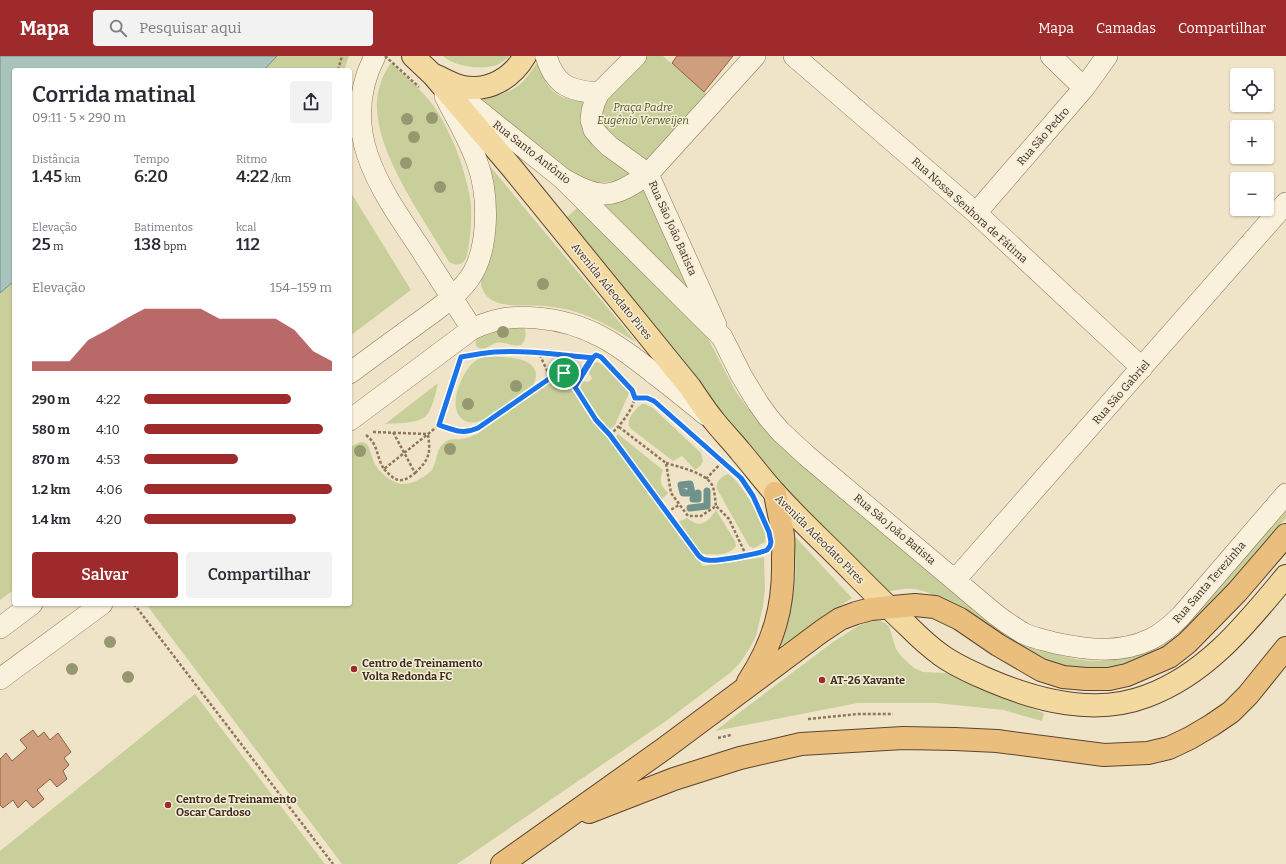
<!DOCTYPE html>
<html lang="pt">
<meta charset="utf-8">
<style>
:root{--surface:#fff;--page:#f2f2f3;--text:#2b2b33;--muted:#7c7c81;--accent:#9e2a2b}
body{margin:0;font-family:Bitter,serif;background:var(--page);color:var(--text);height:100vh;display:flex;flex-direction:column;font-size:15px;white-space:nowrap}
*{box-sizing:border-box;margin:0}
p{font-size:13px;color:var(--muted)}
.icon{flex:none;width:22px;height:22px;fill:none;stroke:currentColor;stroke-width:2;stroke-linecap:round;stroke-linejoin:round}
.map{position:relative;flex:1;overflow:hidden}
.side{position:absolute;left:12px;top:12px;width:340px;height:538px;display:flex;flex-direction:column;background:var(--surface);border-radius:4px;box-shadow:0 1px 3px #0004}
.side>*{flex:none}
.tools{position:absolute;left:1230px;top:12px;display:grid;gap:8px}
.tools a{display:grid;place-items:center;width:44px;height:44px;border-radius:4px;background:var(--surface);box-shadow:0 1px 3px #0004;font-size:20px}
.pin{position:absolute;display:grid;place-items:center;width:34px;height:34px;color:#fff;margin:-17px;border:2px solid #fff;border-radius:50%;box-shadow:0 1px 4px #0007}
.round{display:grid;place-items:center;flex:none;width:42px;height:42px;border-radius:4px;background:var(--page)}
.summary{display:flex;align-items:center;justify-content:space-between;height:68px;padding:0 20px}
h1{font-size:22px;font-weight:600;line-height:30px}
.figures{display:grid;grid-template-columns:repeat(3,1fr);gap:6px;height:68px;padding:4px 20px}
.figures div{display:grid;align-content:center}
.figures b{font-size:17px;font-weight:600}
.figures small{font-size:11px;font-weight:400}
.figures p{font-size:11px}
.chart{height:112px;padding:8px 20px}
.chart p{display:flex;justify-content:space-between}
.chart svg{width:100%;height:72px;margin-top:4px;fill:var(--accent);opacity:.7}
.primary-button{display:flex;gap:8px;margin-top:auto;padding:8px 20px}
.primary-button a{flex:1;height:46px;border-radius:4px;background:var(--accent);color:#fff;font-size:16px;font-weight:600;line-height:46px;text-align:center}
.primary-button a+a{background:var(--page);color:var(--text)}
ul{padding:0 20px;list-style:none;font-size:13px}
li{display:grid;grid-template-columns:64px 48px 1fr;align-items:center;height:30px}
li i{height:10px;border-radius:5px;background:var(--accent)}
header{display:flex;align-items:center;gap:24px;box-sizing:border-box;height:56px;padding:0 20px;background:var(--accent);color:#fff}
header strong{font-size:19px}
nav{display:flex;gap:22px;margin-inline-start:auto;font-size:14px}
.search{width:280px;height:36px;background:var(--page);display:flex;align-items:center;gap:10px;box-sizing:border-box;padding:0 14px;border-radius:4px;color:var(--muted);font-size:15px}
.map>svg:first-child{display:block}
</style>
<header>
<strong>Mapa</strong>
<div class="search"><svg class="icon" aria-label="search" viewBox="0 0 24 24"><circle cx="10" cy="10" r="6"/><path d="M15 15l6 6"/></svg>Pesquisar aqui</div>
<nav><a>Mapa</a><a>Camadas</a><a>Compartilhar</a></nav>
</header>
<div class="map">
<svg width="1286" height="808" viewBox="0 0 1286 808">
<rect width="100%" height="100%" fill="#f0e4c8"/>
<path fill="#c9cf9b" d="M277,0H349L344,14H264Z
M443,0H510C506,3 501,7 497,9C482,14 455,11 443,0Z
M643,0H663L712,42L652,107L602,79L600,42Z
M539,3C541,11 543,23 548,30C558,43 574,45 588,45C584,57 580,66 584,78L630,117C618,125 604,129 589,125C571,119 556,104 541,92C520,76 499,59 478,42C510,40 523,31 539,3Z
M391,7C409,23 428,39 440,60C450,78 459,97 464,117C467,127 470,138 471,149C472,160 470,196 465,204C461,210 454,209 449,206C424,162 362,81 380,29C382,21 386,14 391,7Z
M489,109L636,286C606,268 581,253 545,250C532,249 507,251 496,246C488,243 483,237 481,229Z
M647,129L702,254L590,144C616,146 626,147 647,129Z
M350,135L411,234L350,280Z
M578,151L704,275L736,336L759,367L775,382L1050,596C1079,605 1094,608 1123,601L1286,451V462L1196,567L1172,588L1105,617L1045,607L933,539C912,529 901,533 879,538L763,417L564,164Z
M14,225V534L0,544V237Z
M520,269L525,273C526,280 526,284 521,289C513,291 504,285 496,287C488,290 484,296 476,290C475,284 476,281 482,278Z
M483,301C501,300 550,299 532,331C521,338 511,345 501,352C495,357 487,363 480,365C475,367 470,367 465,365C445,355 461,316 475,305C477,304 480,302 483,301Z
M597,306L603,309L630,335L615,369L610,373C599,371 585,343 580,333L582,326L585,325L588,326L592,323L591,320L589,318V315L594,307Z
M555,323L560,329L565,325L703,510L764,501L765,533L763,550L756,580L748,595L740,607L730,617L666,665L457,808H342L146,548H350V392C371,377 368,395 375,408C380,417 391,426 401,428C407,428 411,427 416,425C422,422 429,418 433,412C438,402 436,391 447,385C452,382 457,384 462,383C467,382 472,380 477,378Z
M438,327C436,336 432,354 426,360C418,368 396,367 385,368Z
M642,348H645L653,352L701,397L703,405L701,409L695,414L682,400L673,405L630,372C625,364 635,353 642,348Z
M618,378L663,414C659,426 660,428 668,437L661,444L615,382Z
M728,418C741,425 769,472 765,486L754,492L749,490L717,433C715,426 722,420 728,418Z
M716,454L735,485L736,490C728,501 714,498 703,498L700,496L678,466L687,462C701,473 707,467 716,454Z
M788,473L852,542L776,593C788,561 798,536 795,500C794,491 790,482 788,473Z
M873,564L880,565L885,567L889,570L896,593L901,600L914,612L923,616L946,617L1013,645L1044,657L1042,665L1003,654L937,647H858L715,675L833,586L858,570Z
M195,638L325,808H0V795Z"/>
<path fill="#a9c4bc" stroke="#6f938a" d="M0,0H277L264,14H14V225L0,237Z"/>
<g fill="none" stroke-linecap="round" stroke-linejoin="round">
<path stroke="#6f938a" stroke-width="7" d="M690,428L692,437H683L681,429Z
M693,443H698V437
M690,452L707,450V435"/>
</g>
<path fill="#cf9f7d" stroke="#8d5f41" d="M677,0H733L704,36L672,7Z
M33,674L38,681L44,676L50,684L58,677L71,696L64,702L69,709L63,715L67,723L57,731L50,723L37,734L44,743L33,752L26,744L18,752L13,744L3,752L0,749V703L6,697L12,705L27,692L20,684Z"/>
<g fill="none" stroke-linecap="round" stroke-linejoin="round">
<defs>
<path id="minor" d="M375,0C338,72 378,130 418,189C436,217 454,245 472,273
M546,0C555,30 570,35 599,37
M636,0L599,37L595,45L592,55L591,64L594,74L600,81L609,90L648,118L716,269
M794,0L976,157L1142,312
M1051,0L1084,32
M454,35L562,122C600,145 613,143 648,118L755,0
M562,122L722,281L741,319L758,347L768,361L780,375L807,400L995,558C1004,565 1013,571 1023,577C1032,582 1045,584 1055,587C1088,594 1120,598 1151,583C1163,577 1172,569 1181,560L1286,438
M976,157L1084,32L1107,0
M350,317C371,301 392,286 414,270C433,256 455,242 469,223C490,194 489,138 477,106C469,83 456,62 445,40
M350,364L472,273C496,262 512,260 537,262C587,266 619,289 656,319C673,332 689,345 706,359
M955,524L1286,147
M0,572L32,548
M0,623L102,548"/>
<path id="primary" d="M413,0L433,19L512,112L690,331C698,343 706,355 715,366C723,376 732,385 740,395C752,409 763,424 775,437C800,465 828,490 854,517C872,535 890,553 909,571C919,581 930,591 941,599C956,610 973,617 989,624C1038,645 1095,660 1147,640C1207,618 1247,567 1286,520
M434,19C444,23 453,29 463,31C489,36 512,22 525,0"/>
<path id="trunk" d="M748,626C774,586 784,551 783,504C783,496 784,487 783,479C781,465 777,451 775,437
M589,756L674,723L740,702L801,688L903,682L955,683L997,685L1104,699L1148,697L1169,692L1190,682L1212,669L1231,656L1248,639L1286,592
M502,808L665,692L822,575L840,563L856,557L871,553L915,549L935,551L960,563L998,589L1041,614L1063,621L1086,623H1109L1127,619L1169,601L1187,587L1237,536L1286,479"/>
</defs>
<use href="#minor" stroke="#8d765c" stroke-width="22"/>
<use href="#primary" stroke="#5b4430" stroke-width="24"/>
<use href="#trunk" stroke="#5b4430" stroke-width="24"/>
<path stroke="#8d765c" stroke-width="2.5" stroke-dasharray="3 2" stroke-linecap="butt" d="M338,14L342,0
M477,299C515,294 552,298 590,301
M593,302L575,331L596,363L610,379L699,499L702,503L709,504L761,496
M550,321L558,316L564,317L575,331
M635,342L643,341L648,342
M439,369C454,374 462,379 478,372L550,321L539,297
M619,371L666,407L671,437L688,460H701L716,450L729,463L746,499
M373,376L428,378L439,369L457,312
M366,379C379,389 376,401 384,413L428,378
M610,379C618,372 637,350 634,338C632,332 624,326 620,321
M666,407C679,411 708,417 713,431C715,437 715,444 716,450
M384,413C396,426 401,428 415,417L393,376
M415,417C429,404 431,397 428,379
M706,423L721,407
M667,456L679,449
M134,548L333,808
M808,663L857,658H893
M718,682L731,679"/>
<use href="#minor" stroke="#faf1dc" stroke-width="21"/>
<use href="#primary" stroke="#f3d9a0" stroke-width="22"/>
<use href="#trunk" stroke="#eabe7c" stroke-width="22"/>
<path stroke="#8d765c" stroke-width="2.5" stroke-dasharray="3 2" stroke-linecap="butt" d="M385,0L419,31"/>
</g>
<g fill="#96986f">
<circle cx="432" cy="62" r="6"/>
<circle cx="407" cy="63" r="6"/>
<circle cx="414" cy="81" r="6"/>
<circle cx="406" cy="107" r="6"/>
<circle cx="440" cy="131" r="6"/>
<circle cx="543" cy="228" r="6"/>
<circle cx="503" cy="276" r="6"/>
<circle cx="516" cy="330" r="6"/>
<circle cx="468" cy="348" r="6"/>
<circle cx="450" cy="393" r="6"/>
<circle cx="360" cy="395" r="6"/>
<circle cx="110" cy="586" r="6"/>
<circle cx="72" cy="613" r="6"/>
<circle cx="128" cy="621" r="6"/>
</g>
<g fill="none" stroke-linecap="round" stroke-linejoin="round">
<defs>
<path id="route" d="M564,317L558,316L556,318L478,372C462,379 454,374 439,369L461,301C472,299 483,297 494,296C527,294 560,299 593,302L575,331L596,364L610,379L699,500C701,502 703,504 707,504C716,506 758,498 767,494L770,490L771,486L769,476L753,440L741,422L654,345L647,342H635L632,334L601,301L596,299C586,306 581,321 575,331L564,317"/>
</defs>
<use href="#route" stroke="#fff" stroke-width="8"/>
<use href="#route" stroke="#1a73e8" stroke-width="5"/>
</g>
<g fill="#9e2a2b" stroke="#f7eed8" stroke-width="1.5">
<circle cx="354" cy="613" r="4"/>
<circle cx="822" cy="624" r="4"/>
<circle cx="168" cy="749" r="4"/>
</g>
<g text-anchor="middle" stroke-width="3" stroke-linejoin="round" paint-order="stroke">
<g font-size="11" font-style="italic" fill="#4d5a26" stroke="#f7eed8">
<text x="643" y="55">Praça Padre<tspan x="643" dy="13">Eugênio Verweijen</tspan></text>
</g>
<g font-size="11" fill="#3d2e20" stroke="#f7eed8">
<text transform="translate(1043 80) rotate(-49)" y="4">Rua São Pedro</text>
<text transform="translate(532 96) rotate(38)" y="4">Rua Santo Antônio</text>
<text transform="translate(970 154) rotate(42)" y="4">Rua Nossa Senhora de Fátima</text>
<text transform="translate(673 172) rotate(66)" y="4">Rua São João Batista</text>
<text transform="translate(612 235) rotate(51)" y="4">Avenida Adeodato Pires</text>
<text transform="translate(1121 336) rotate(-49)" y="4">Rua São Gabriel</text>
<text transform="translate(895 473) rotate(40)" y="4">Rua São João Batista</text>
<text transform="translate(820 483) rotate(45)" y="4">Avenida Adeodato Pires</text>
<text transform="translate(1209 526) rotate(-49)" y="4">Rua Santa Terezinha</text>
</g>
<g font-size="11" font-weight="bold" fill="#3d2e20" stroke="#f7eed8" text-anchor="start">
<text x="362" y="611">Centro de Treinamento<tspan x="362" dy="13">Volta Redonda FC</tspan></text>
<text x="830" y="628">AT-26 Xavante</text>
<text x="176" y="747">Centro de Treinamento<tspan x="176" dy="13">Oscar Cardoso</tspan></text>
</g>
</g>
</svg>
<div class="tools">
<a><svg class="icon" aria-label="locate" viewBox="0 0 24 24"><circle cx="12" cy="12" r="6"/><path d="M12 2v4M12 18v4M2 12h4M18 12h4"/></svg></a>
<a>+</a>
<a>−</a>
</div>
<div class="pin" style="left:564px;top:317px;background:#1e9e55"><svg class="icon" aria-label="arrive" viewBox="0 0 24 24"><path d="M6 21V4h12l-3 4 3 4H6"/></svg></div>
<section class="side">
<div class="summary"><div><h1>Corrida matinal</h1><p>09:11 · 5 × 290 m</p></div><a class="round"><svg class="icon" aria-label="share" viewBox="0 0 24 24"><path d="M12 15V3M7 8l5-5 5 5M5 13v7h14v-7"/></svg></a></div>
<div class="figures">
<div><p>Distância</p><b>1.45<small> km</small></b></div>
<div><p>Tempo</p><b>6:20</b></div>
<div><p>Ritmo</p><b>4:22<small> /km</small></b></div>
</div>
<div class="figures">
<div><p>Elevação</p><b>25<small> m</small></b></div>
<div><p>Batimentos</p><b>138<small> bpm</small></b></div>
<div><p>kcal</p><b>112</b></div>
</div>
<div class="chart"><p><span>Elevação</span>154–159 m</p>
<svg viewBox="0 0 160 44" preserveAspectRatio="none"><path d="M0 44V38L10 38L20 38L30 25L40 19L50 12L60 6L70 6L80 6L90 6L100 12L110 12L120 12L130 12L140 19L150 32L160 38V44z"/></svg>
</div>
<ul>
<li><b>290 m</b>4:22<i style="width:78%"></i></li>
<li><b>580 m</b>4:10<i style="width:95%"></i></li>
<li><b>870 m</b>4:53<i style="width:50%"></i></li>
<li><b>1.2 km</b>4:06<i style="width:100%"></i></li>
<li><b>1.4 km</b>4:20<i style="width:81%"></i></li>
</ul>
<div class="primary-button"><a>Salvar</a><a>Compartilhar</a></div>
</section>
</div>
